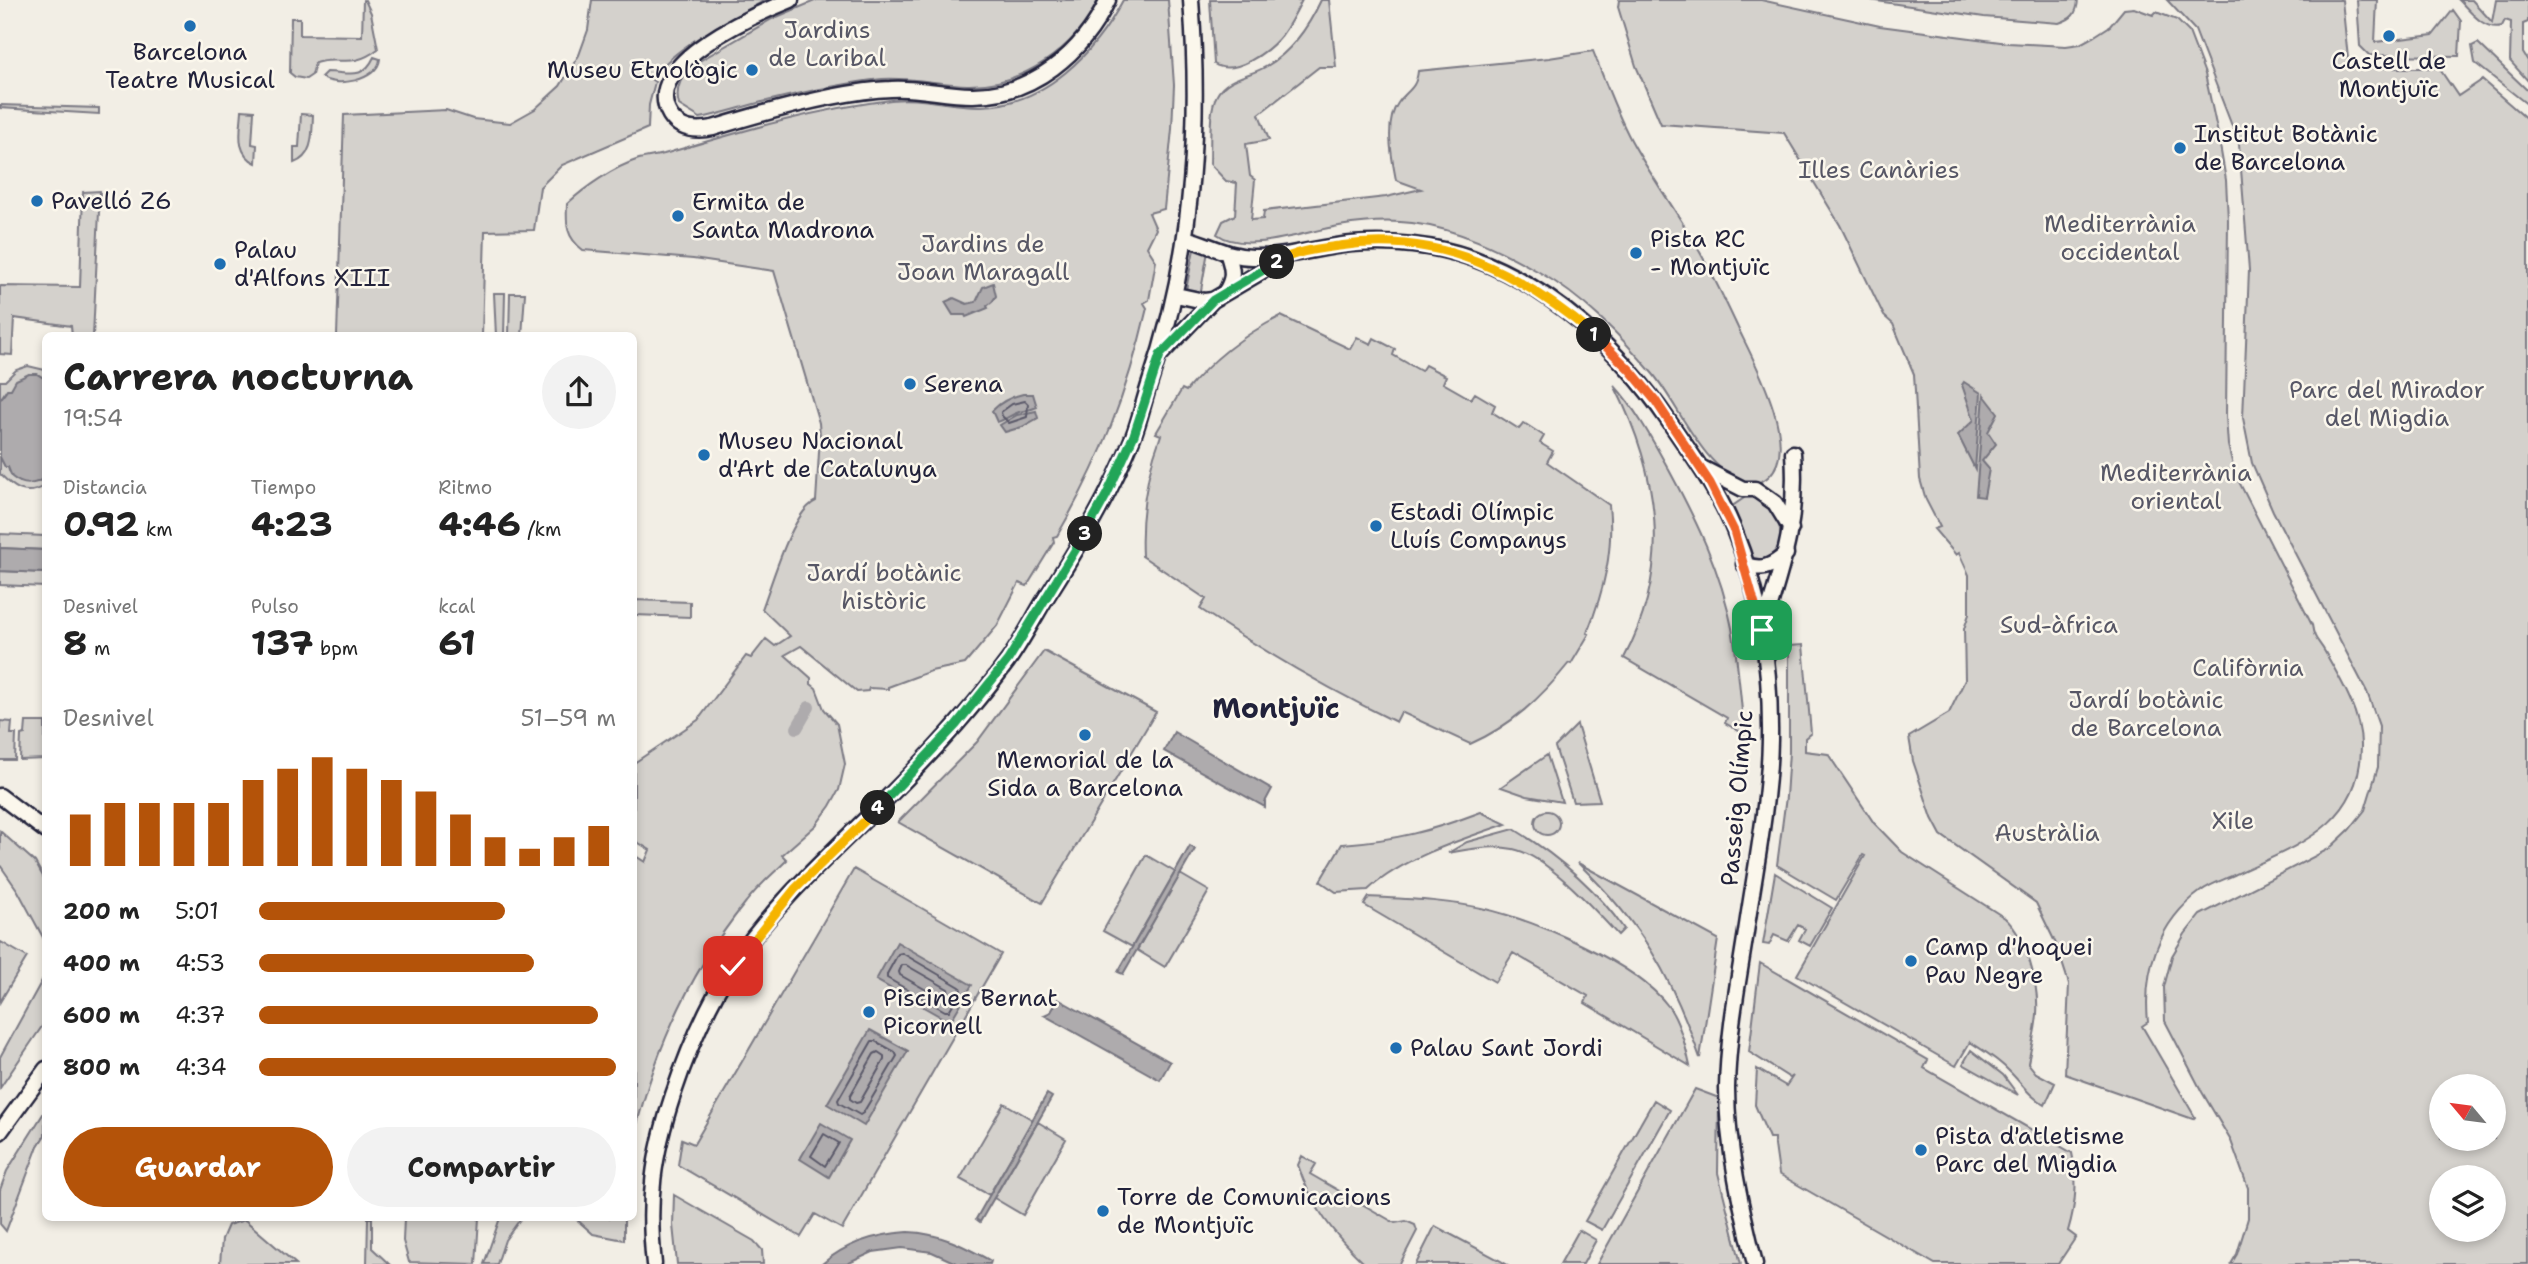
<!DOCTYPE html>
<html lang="es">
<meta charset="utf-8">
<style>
:root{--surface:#fff;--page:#f2f2f2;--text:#222;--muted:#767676;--accent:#b45309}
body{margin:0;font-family:"Shantell Sans",sans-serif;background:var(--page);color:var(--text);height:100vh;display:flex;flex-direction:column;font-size:26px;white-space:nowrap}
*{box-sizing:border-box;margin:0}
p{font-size:23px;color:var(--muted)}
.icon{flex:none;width:38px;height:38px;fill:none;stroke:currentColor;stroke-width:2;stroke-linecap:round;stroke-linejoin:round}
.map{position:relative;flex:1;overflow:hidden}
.side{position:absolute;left:42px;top:332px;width:595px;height:889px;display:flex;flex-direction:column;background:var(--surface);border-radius:10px;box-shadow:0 4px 10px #0003}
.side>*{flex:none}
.needle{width:46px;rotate:299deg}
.fabs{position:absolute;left:2429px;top:1074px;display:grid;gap:14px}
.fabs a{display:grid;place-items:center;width:77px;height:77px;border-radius:50%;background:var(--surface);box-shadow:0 4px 10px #0003;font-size:35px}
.pin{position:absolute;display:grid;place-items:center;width:60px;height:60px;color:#fff;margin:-30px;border-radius:14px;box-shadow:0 4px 10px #0006}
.km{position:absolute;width:35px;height:35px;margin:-18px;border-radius:50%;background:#222;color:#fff;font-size:19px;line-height:35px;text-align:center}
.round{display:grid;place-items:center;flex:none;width:74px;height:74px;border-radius:37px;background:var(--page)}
.headline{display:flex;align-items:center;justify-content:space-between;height:119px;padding:0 21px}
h1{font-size:38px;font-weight:700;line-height:52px}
.stats{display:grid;grid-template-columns:repeat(3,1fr);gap:10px;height:119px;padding:7px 21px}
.stats div{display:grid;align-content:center}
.stats b{font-size:35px;font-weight:700}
.stats small{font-size:19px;font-weight:400}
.stats p{font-size:19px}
.chart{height:196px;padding:14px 21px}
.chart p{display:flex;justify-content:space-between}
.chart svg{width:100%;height:126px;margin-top:7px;stroke:var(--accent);stroke-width:6}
.primary-button{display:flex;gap:14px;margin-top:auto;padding:14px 21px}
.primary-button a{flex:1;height:80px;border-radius:42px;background:var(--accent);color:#fff;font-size:28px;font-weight:700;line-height:80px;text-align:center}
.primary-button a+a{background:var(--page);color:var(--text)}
ul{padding:0 21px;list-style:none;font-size:23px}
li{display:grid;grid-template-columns:112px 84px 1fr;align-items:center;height:52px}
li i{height:18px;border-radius:9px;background:var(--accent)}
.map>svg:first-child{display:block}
</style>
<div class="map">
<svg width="2528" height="1264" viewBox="0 0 2528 1264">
<rect width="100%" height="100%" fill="#f2eee5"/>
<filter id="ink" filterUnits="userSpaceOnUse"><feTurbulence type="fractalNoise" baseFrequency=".0143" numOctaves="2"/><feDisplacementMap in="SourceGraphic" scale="14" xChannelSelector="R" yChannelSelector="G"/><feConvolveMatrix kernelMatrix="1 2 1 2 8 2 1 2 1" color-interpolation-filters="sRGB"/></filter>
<g filter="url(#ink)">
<path fill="#d4d1cc" stroke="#7b7a84" stroke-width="2" fill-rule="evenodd" d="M363,0H365L371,13L378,49C351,70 339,55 315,63L312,75L306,79L295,77L290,73L291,18H300V35L362,36Z
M592,0H765C732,20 671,47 652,80L655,82L649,105L648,128L562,165L540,187L534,230L485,231L482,336H337L344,115L446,110L473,119L510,123L535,109L560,86L579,55L588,30Z
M817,0H1098C1075,50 1022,86 967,85C939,84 910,77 882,79C844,83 804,92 767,101C744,106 722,114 700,118L679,105C674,87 682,75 696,63L772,19Z
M1123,0H1168L1174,85L1172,129L1164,209L1149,213L1156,229L1147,247L1156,261L1149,300L1144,303L1147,308C1127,394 1101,460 1057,536L1053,537L1054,542L1027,586L1019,583L997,626L965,664L931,671L888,687V689L869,688L868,691L857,692L801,646L785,655L811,678V684L816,688L824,709L837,724L845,764L839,790L830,806L816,825L782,855L787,860C773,874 758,886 746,902C690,971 655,1050 634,1136V855L645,862L650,850L634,840V763L698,720L746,656L751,658L766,639L775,646L790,636L762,609C772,583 792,511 816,501L820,436L819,423L774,271L693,259L583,250C566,237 566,225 567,204C585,187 614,167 639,159C647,157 656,156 664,154C739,132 814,109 891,100C921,96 951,107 981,106C1045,105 1095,53 1123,0Z
M1210,0H1302C1296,12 1290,24 1282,35C1269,51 1235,77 1214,64Z
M1321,0H1329L1336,67H1319L1259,114L1269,140L1246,144L1250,176L1255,180L1251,220L1263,219L1264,211L1386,197L1421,189L1396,180C1392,159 1384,122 1398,103C1407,90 1416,90 1418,71L1549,58L1593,51C1605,81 1616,112 1631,140C1650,175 1674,207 1694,242C1711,270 1724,298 1738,328C1753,359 1801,446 1769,476C1761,484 1753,484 1743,481C1704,470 1678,404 1653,374C1620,335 1583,297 1539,272C1499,249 1458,229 1412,223C1389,220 1362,222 1339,226C1305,231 1246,255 1217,234L1223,221L1235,215L1237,183L1226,181L1210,164C1211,146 1208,110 1217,95C1227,77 1251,76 1267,66C1292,51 1309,26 1321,0Z
M1619,0H1761L1880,26L2008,43L2066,46L2080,44L2093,37L2110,26L2124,9L2134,8L2153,15L2156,12L2177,20L2189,32L2205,74L2218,134L2226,180L2228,220L2226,416L2228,445L2235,474L2312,625C2314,640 2319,641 2325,652C2341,680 2361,713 2361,745C2362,826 2295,846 2234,875C2223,880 2210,884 2201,891C2158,922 2143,971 2148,1022L2142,1026L2195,1117L2193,1119L2065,1074L2069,984L2056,944L2036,903L1941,835L1932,818L1913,761L1909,737L1949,713L1965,680L1964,629L1969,614V575L1959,553L1956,555L1934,529L1940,527L1926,500L1920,479L1914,374L1893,324L1884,316L1840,225L1784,133L1661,124L1636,66L1618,7Z
M1870,0H2078C2077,14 2072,19 2059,23L1984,17Z
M2167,0H2342L2349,68H2439L2458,96L2482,80L2528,120V1264H2231L2237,1254L2248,1218V1188L2231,1141L2202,1092L2165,1021L2164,987L2172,956L2185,934L2200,915L2329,849L2349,830L2365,810L2378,767L2379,726L2367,692L2273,511L2252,463L2243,418L2249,270L2239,144L2195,30ZM2441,1087H2494V1139H2441ZM2441,1178H2494V1230H2441Z
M2357,0H2377L2375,42L2433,35L2453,10L2461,21L2459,56L2369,55L2360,46Z
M2459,0H2472L2492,22L2496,0H2528V22L2523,24V53L2528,61V81L2510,61L2511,22L2505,20L2502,26C2484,31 2471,12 2459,0Z
M2478,43L2528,91V105L2475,63L2472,46Z
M374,57L380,59C378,81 335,88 321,77L326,72C348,72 363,81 374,57Z
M0,105L99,108V114L0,108Z
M242,110L254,111L252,144L257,145L256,163C234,153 241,130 242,110Z
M301,114L313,115C312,133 314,156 294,163V147H299Z
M100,191L93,336H72L71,326L14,318L12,355L0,354V286L80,287L83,192Z
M1194,249L1208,251L1200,296L1186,290Z
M494,293H505L504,336H496Z
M510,293H525L522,336H509Z
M1281,316L1350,349L1357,337L1371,344L1374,338L1395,349L1393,355L1421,371L1425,365L1446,376L1443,383L1471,399L1475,393L1495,405L1492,412L1519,429L1524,423L1544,436L1540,443L1553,451L1547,462L1609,505C1614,550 1604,591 1587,633L1589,634L1571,664L1569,663C1541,698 1511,726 1470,744L1401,712L1396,722C1328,689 1263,651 1200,609L1206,599L1142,556C1140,513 1146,475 1161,435L1156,433L1182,389L1186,391C1213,358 1243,335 1281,316Z
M28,366L45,370V379L37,374H29L11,389H7L0,400V381H5L16,370Z
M1614,385C1636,409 1653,441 1669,470C1696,520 1721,571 1732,628C1738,663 1741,698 1744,734L1725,723L1727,718L1624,658C1673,566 1659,474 1614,385Z
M0,457L5,466L8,467L9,471L20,482H38L45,476V486C24,498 13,487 0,474Z
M1747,496C1778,494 1801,559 1752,561L1731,507Z
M0,534L45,536V550L0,548Z
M0,571L45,573V587L0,585Z
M634,600L690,602V617L634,615Z
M1803,645L1811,733L1805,738V751L1828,754L1874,823L1902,852L2005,918C2027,939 2039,984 2037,1014C2036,1030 2031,1047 2028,1063L2036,1073L2055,1083L2045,1105C2029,1096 2023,1085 2010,1072C1998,1059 1984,1051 1970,1042L1956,1066L1797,975L1865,856L1863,855L1836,900L1777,865L1786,797L1789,752V646Z
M1044,651L1156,712L1042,903L898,822L977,742Z
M0,721L12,722L11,734H16L15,760H0Z
M26,722H45V759L20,760L21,735L25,734Z
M1577,725L1600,801L1573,802L1555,747Z
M1547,755L1562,802L1527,796L1501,787Z
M1535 823a12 12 0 1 1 24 0a12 12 0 1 1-24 0Z
M1481,812L1506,824C1462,839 1403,858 1368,890L1336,892L1320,881L1342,844C1396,840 1431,831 1481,812Z
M1514,829C1556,855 1596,888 1624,929L1618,935C1595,910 1546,855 1513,849C1492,845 1469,849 1448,853L1467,842Z
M0,831L35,862L45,880V941L18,891L0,865Z
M1146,855L1175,872L1132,947L1103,931Z
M1578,863L1718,939L1700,1058C1671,974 1642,925 1578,863Z
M854,869L1001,954L842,1229L815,1214L801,1237L678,1165L682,1139L694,1144Z
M1775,873L1832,908L1810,946L1799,940L1805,929L1798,925L1788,941L1774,935L1769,945L1763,944Z
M1180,874L1209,891L1165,967L1137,950Z
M1369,897C1406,899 1444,900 1481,908C1534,920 1635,962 1668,1006C1680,1022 1686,1047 1690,1066L1585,1003L1588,996L1513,953L1495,982L1364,905Z
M1,942L27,957L0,1002V944Z
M1760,963L1928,1060L1924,1068L2072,1153C2078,1181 2076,1204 2068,1231L2076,1237L2058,1264H1935L1779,1174L1774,1138H1769L1755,1105L1757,1069L1786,1086L1793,1076L1790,1078L1749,1052Z
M45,975V1022L0,1088V1057Z
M1971,1050L2003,1075L2018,1095L1963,1064Z
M1695,1089L1719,1098L1718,1173L1741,1264H1597Z
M1654,1100L1670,1110L1602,1230L1585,1221Z
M1004,1103L1033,1120L989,1195L960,1179Z
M45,1111V1135L38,1146L6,1231L0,1224V1190L7,1171Z
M1038,1122L1066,1139L1023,1215L994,1198Z
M1302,1156L1316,1164L1310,1174L1395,1223L1406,1221L1415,1225L1417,1231L1400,1264H1365C1334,1235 1311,1206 1298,1165Z
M674,1195L754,1241L762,1250L763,1264H677L673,1225Z
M368,1218H372V1248L389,1264H367Z
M404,1218H479L476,1264L409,1262L403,1241Z
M500,1218H521L505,1240L497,1264H484Z
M575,1218H624V1240L593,1234Z
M245,1220L296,1264H220L222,1239L228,1225Z
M1435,1226L1501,1261L1506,1264H1416Z
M1579,1230L1596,1240L1583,1264H1560Z"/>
<path fill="#aeabad" stroke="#76747f" stroke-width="2" d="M993,283L996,296L992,302L987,306L988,308L966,317L965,315H953L945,302L954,298L967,304L976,302L983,287Z
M29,374H37L45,379L46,476C35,486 23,486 12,477L8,467H5L0,457V400L8,389H11L16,380Z
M1964,382L1981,393L1975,469L1958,435L1974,420L1962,385Z
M1023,394H1033L1037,407C1031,410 1026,410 1019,412C1010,415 1005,420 997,422L992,411C1000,402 1010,397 1023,394Z
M1984,395L1998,413L1988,432L1996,444L1982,461L1989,469L1984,497L1976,496Z
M1036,411L1038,418L1022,427L1005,432L1000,425L1017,415Z
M0,548L45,550V573L0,571Z
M1174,732L1272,789L1265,802V807L1164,751Z
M1190,846L1195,849L1123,974L1118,972Z
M897,942L972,985L950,1022L876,980Z
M1058,999L1170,1062L1160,1080L1044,1015L1051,1012Z
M870,1030L908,1051L864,1126L827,1104Z
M1047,1094L1052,1097L980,1222L976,1219Z
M821,1123L850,1140L829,1177L800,1159Z
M908,1232C940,1233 964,1246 991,1261L990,1264H958L932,1252L902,1248L873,1252L847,1264H822C846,1243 876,1234 908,1232Z"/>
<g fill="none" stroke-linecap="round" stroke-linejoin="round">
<path stroke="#5a5969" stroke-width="2" d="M1025,401L1028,404L1027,417L1009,423L1002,416L1001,412L1012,404Z
M902,953L960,987L961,990L949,1011H945L887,978V974L898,954Z
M902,965H906L948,989L949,992L946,998L942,999L900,975L899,972Z
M872,1041H875L895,1052L897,1056L863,1113L860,1115L839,1103L838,1100Z
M878,1052L884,1056V1060L860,1102L856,1103L850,1099V1096L874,1054Z
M824,1134L839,1143L825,1166L811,1156Z"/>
<path stroke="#aeabad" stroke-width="12" d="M797,728L809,707"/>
<defs>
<path id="minor" d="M791,0C756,14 639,64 670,115C680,131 697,131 713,128C765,112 838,91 891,89C917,87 944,95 971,95C1032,96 1083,53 1108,0
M1185,238C1209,244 1228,257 1253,257C1287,258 1319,247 1352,244C1391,241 1435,245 1472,258C1552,287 1621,351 1668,420C1692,455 1718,490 1734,530C1761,596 1771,670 1770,740C1769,801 1755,871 1746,932C1738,984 1728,1035 1727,1088C1727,1148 1741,1206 1755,1264
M1226,291C1234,278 1233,270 1228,255
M1176,295L1204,301L1213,300
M1160,355L1213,300L1283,259
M1700,467L1743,489H1755L1775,503L1791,529
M1744,564C1762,572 1772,566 1786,554
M1763,628C1783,564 1798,522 1793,453
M0,796L46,831
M0,1132L46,1069
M654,1264C647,1200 653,1156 673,1095C688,1050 707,1005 733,965C772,907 824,860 873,812C921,765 967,716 1007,662C1021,643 1032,621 1044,601C1078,548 1110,495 1133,437C1140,419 1144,400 1150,382C1192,260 1201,129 1191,0"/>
</defs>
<use href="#minor" stroke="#22223b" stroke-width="19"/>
<use href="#minor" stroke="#fbf7ec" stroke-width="14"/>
</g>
</g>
<g fill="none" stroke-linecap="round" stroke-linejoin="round" filter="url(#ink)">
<defs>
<path id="split-1" d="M1594,335L1630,370L1655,400L1710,483L1734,531L1762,630"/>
<path id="split-2" d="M1277,262C1296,251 1317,249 1339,246C1439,230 1520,273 1594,335"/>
<path id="split-3" d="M1085,534L1107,494L1134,435L1160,355L1213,300L1277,262"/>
<path id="split-4" d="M878,808L956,725L1008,660L1085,534"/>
<path id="split-5" d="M733,966L795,889L878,808"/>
</defs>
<use href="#split-1" stroke="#fff" stroke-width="14"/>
<use href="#split-2" stroke="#fff" stroke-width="14"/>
<use href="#split-3" stroke="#fff" stroke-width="14"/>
<use href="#split-4" stroke="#fff" stroke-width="14"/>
<use href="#split-5" stroke="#fff" stroke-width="14"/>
<use href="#split-1" stroke="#f0652b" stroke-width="9"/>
<use href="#split-2" stroke="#f5b400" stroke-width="9"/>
<use href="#split-3" stroke="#22a559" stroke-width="9"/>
<use href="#split-4" stroke="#22a559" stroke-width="9"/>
<use href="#split-5" stroke="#f5b400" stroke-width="9"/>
</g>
<g fill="#1f6fb2" stroke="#fbf7ec" stroke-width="2.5">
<circle cx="190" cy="26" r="7"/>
<circle cx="2389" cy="36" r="7"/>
<circle cx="752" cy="70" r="7"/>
<circle cx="2180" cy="148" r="7"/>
<circle cx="37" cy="201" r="7"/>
<circle cx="678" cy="216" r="7"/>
<circle cx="1636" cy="253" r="7"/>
<circle cx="220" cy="264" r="7"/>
<circle cx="910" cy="384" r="7"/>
<circle cx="704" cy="455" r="7"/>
<circle cx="1376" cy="526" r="7"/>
<circle cx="1085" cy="735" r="7"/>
<circle cx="1911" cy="961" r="7"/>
<circle cx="869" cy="1012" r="7"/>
<circle cx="1396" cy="1048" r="7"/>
<circle cx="1921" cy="1150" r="7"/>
<circle cx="1103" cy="1211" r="7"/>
</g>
<g text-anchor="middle" stroke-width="5" stroke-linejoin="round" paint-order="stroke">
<g font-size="24" fill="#575766" stroke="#fbf7ec">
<text x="827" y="38">Jardins<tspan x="827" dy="28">de Laribal</tspan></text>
<text x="1879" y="178">Illes Canàries</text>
<text x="2120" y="232">Mediterrània<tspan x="2120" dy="28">occidental</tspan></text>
<text x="983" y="252">Jardins de<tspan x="983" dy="28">Joan Maragall</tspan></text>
<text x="2387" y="398">Parc del Mirador<tspan x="2387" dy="28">del Migdia</tspan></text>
<text x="2176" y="481">Mediterrània<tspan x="2176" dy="28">oriental</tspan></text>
<text x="884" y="581">Jardí botànic<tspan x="884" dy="28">històric</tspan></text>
<text x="2059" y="633">Sud-àfrica</text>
<text x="2248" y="676">Califòrnia</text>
<text x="2146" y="708">Jardí botànic<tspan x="2146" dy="28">de Barcelona</tspan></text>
<text x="2233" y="829">Xile</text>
<text x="2047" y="841">Austràlia</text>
</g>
<g font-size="24" fill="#22223b" stroke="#fbf7ec" text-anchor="start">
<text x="190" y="60" text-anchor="middle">Barcelona<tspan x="190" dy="28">Teatre Musical</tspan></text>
<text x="2389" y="69" text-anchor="middle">Castell de<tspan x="2389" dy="28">Montjuïc</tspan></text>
<text x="738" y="78" text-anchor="end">Museu Etnològic</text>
<text x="2194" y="142">Institut Botànic<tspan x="2194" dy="28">de Barcelona</tspan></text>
<text x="51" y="209">Pavelló Z6</text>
<text x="692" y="210">Ermita de<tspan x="692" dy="28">Santa Madrona</tspan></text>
<text x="1650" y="247">Pista RC<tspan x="1650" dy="28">- Montjuïc</tspan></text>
<text x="234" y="258">Palau<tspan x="234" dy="28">d'Alfons XIII</tspan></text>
<text x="924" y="392">Serena</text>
<text x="718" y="449">Museu Nacional<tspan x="718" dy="28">d'Art de Catalunya</tspan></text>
<text x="1390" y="520">Estadi Olímpic<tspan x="1390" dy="28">Lluís Companys</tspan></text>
<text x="1085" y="768" text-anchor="middle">Memorial de la<tspan x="1085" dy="28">Sida a Barcelona</tspan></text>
<text x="1925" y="955">Camp d'hoquei<tspan x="1925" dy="28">Pau Negre</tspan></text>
<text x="883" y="1006">Piscines Bernat<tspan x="883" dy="28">Picornell</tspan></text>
<text x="1410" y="1056">Palau Sant Jordi</text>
<text x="1935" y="1144">Pista d'atletisme<tspan x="1935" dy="28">Parc del Migdia</tspan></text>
<text x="1117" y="1205">Torre de Comunicacions<tspan x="1117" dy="28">de Montjuïc</tspan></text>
</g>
<g font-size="24" fill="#22223b" stroke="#fbf7ec">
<text transform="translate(1737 798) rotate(-85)" y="8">Passeig Olímpic</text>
</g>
<g font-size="28" font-weight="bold" fill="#22223b" stroke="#fbf7ec">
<text x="1276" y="718">Montjuïc</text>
</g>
</g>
</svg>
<div class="fabs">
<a><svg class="needle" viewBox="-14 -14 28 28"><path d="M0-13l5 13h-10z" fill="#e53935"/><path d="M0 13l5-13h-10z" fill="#767676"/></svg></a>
<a><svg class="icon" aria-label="layers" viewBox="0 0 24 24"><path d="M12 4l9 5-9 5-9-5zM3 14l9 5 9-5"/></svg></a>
</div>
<div class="pin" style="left:1762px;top:630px;background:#1e9e55"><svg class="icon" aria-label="arrive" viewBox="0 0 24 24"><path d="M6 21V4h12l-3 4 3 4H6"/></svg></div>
<div class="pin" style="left:733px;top:966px;background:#d93025"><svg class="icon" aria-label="check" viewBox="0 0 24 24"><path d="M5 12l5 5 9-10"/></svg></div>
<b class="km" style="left:1594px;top:335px">1</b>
<b class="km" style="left:1277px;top:262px">2</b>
<b class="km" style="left:1085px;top:534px">3</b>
<b class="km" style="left:878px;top:808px">4</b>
<section class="side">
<div class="headline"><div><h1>Carrera nocturna</h1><p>19:54</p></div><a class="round"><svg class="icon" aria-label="share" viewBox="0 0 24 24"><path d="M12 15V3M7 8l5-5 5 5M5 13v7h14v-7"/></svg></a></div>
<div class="stats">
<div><p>Distancia</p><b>0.92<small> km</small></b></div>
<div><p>Tiempo</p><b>4:23</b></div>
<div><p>Ritmo</p><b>4:46<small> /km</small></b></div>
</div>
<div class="stats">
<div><p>Desnivel</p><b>8<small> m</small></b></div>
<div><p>Pulso</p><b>137<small> bpm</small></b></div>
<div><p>kcal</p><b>61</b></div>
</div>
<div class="chart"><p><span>Desnivel</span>51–59 m</p>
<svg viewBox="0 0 160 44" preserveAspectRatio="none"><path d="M5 44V26M15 44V22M25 44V22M35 44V22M45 44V22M55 44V14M65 44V10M75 44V6M85 44V10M95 44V14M105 44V18M115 44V26M125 44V34M135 44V38M145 44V34M155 44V30"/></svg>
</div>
<ul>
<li><b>200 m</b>5:01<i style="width:69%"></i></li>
<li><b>400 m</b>4:53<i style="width:77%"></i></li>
<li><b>600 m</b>4:37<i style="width:95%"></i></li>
<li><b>800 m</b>4:34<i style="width:100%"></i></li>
</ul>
<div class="primary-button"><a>Guardar</a><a>Compartir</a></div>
</section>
</div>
